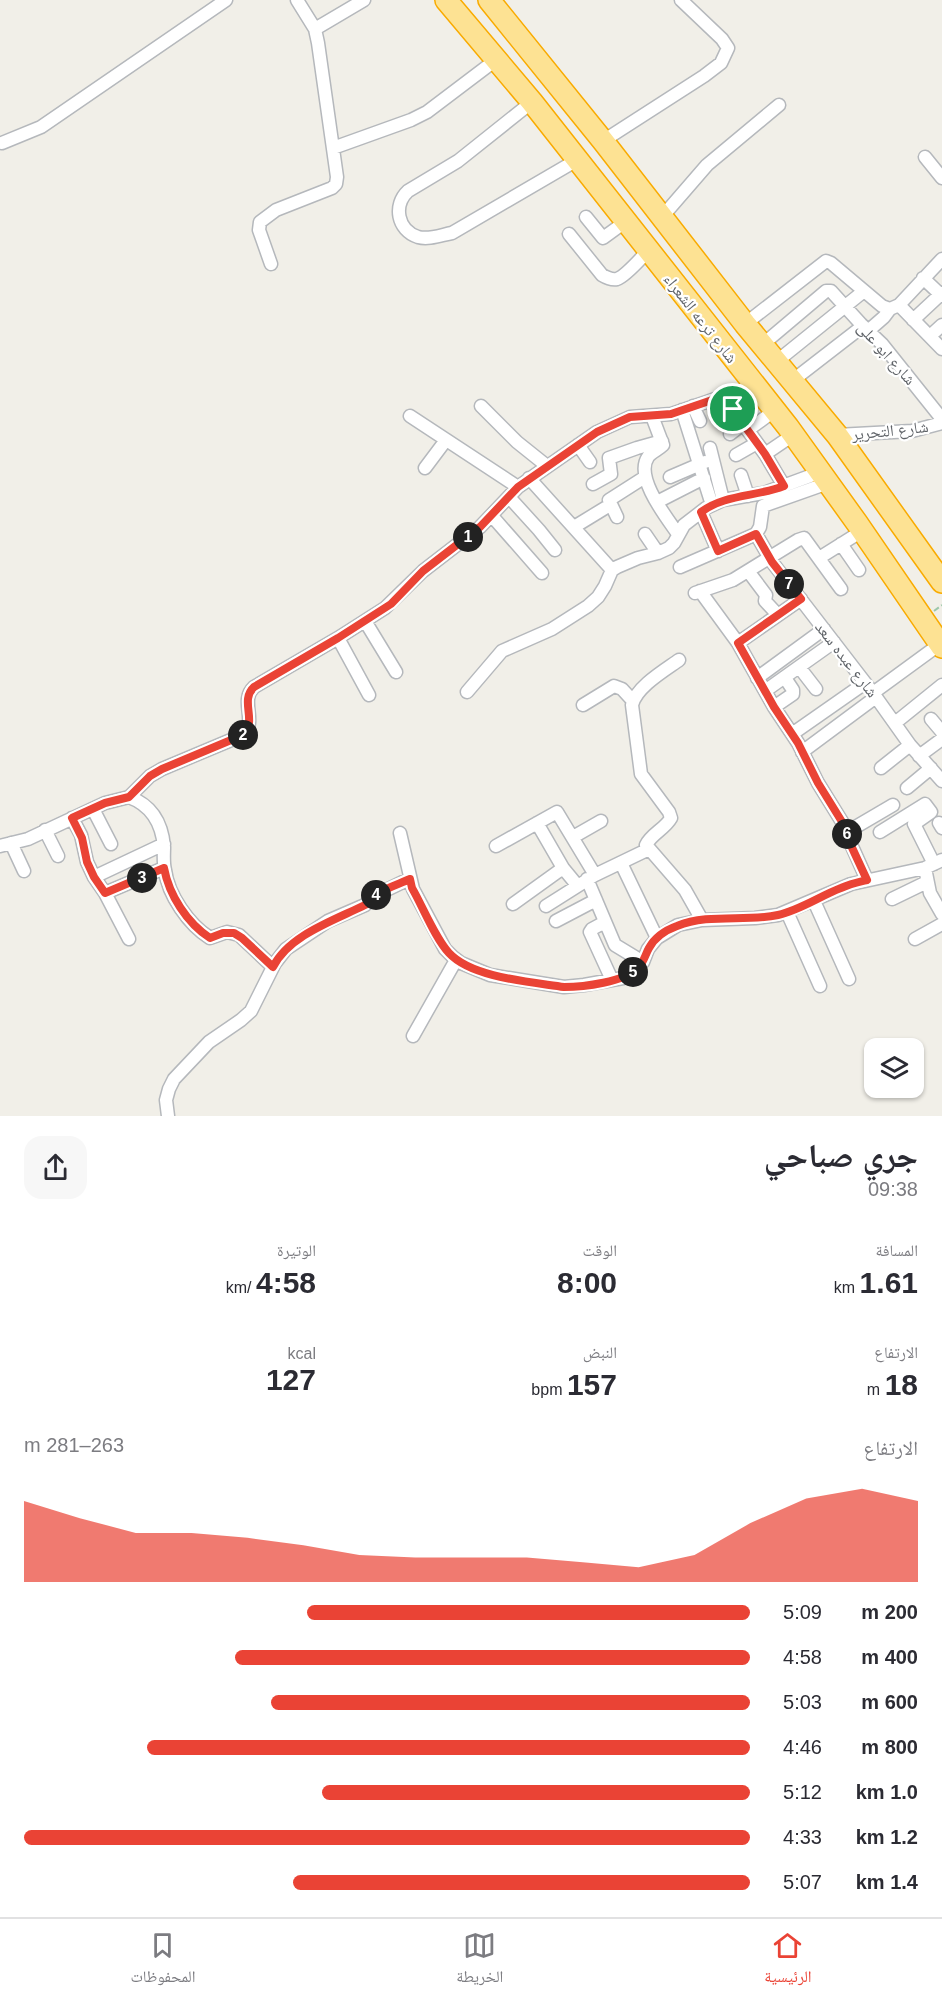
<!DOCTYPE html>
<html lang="ar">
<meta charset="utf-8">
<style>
:root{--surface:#fff;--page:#f7f7f7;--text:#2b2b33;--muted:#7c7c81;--line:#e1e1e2;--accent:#ea4335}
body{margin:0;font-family:Arial,"Noto Naskh Arabic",sans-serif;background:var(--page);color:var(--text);direction:rtl;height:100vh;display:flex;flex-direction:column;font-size:22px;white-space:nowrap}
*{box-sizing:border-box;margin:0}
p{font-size:20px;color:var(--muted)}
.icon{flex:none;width:33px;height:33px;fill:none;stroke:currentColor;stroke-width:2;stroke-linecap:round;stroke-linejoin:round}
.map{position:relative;height:1116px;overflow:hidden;direction:ltr}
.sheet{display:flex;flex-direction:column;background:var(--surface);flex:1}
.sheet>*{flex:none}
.controls{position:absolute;left:864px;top:1038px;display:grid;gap:12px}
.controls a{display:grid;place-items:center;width:60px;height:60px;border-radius:12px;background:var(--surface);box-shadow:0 2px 4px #0004;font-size:30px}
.pin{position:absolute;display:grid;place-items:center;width:51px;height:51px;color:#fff;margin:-26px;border:3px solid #fff;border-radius:50%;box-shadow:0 2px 6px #0007}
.km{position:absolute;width:30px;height:30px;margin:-15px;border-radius:50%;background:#222;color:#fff;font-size:16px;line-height:30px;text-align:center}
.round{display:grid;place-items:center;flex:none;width:63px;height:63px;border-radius:18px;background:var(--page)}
.head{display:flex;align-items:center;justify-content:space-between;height:102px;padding:0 24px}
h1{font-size:33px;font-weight:800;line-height:45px}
.stats{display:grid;grid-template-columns:repeat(3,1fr);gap:9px;height:102px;padding:6px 24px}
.stats div{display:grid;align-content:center}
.stats b{font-size:30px;font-weight:800}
.stats small{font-size:16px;font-weight:400}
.stats p{font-size:16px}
.chart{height:168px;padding:12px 24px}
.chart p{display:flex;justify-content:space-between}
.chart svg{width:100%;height:108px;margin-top:6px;fill:var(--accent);opacity:.7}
ul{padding:0 24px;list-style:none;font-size:20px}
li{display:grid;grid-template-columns:96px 72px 1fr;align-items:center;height:45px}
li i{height:15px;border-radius:8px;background:var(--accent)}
.tabs{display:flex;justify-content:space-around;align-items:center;height:84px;border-top:2px solid var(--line);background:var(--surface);font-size:16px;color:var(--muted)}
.tabs a{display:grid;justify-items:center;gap:3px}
.tabs .current{color:var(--accent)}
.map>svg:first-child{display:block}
</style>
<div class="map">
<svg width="942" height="1116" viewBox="0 0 942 1116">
<rect width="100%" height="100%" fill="#f1efe8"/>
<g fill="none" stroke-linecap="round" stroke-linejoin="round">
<defs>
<path id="street" d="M315,29L364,0
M532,102L458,161L408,191C393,205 397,230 418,237C429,240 441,235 452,233L577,160
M603,141L704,76L721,63L728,48L722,39L681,0
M2,143L41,127L226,0
M333,148L411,120L427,112L497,59
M925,157L942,178
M586,217L603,238L625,222
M662,217L707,165L779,105
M569,234L602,275C607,278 611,280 617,279C626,276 641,258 648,251
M271,264L259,230L260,222L276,210L332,188L336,184L337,177L318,43L315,29L297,0
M923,278L942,296
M899,305L942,349
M913,320L942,293
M745,324L826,261L831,263L882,306L890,309L899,305L942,259
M868,331L884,317L890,309
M930,336L942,325
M762,345L826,291H831L861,324L882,344L942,419
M776,362L864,291
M792,381L863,326
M725,399L765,454L784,486
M481,406L517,442L547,466
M693,406L700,421
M682,410L712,505
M410,416L518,487
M652,416L663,445C658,450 651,452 648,457C634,477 667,518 678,534
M722,418L733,409
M748,430L774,411
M730,434L743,424
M837,435L912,431L942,423
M578,445L590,462
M710,448L723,500
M765,454L793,435
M736,455L757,443
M425,468L446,440
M741,475L748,496
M670,477L705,462
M529,478L612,570
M593,484L611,474L609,458L637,448L662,441
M509,497L539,530L555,550
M657,502L704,478
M701,512L718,551
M492,516L542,573
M617,517L609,500L645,477
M574,527L610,505
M645,534L658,553
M756,534L772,562L873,693L910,745L942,781
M841,544L859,570
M819,558L862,531
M680,567L756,534L760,527L763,506L828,483
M748,571L766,595L765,601L778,615
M700,591L738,643L774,707L798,743L818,783L844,825L850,842L867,880
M695,593L733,580L798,540L804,538L841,589
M365,621L396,672
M338,638L369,695
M738,643L801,599
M679,660C665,670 636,687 632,705L641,774L669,812L671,818C665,829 651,834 646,845L685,890L702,920
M799,667L816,689
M757,678L824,629
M765,691L834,642
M467,692L502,651L552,629L588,606L598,597L605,586L612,570L617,567L638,558L658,553L669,548L674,543L684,525L706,508L723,500L764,493L821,472
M873,693L940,644
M583,705L614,686L622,689L633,701
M774,707L793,694V690L785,678
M931,719L942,732
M895,723L942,685
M792,734L865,683
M802,752L876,697
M919,756L942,739
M881,768L910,745
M907,788L931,768
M129,797C151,805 162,823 164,847C164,854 163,862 165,870C168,895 189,925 210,938L227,932L239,935L273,967
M93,809L111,844
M72,818L81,835L87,862L94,877L105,893L129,939
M537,823L563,868L577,885
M939,823L942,828
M45,830L58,856
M847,832L893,805
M880,832L925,804L931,812L914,824L934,864
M400,833L413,889L445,949L453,957L461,963L490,975L564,987L584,985L623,978L631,974L643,962L648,949L657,938L678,925L702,920L755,918L778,915L851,884L925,868L942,860
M573,837L601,821
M11,843L24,871
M0,846L28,839L105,803L129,797L150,776L162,769L243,735C258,721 239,701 254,687L338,638L385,608L423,571L480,527L518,487L597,432L630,417L671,414L715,399L731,398L752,383
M496,846L557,812L595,875
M621,863L657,938
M925,868L930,893L942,914
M94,877L164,844
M587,879L615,945L643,962
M105,893L164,868
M892,899L927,882
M814,901L849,979
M513,904L563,868
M546,906L595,875L649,849
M787,912L820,986
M556,921L596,900
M605,922L592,929L590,932L612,980
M915,939L942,924
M413,1036L456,960
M168,1116L166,1100L169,1089L174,1079L209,1042L241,1020L251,1011L275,963L286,949L328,921L365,905L378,894L409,879"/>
<path id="highway" d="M446,0L532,102L788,427L857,523L942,647
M489,0L603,141L745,324L837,435L942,582"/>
</defs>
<use href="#street" stroke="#b5b8bc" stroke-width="15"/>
<use href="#highway" stroke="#f9ab00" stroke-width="24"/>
<path stroke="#9cc7a9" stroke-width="2" stroke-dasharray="6 3" stroke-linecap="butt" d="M934,611L942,605"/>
<use href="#street" stroke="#fff" stroke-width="12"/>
<use href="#highway" stroke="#fde293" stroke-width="21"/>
</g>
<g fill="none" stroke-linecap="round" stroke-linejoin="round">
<defs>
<path id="route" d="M718,398L725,399L765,454L784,486C756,497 725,494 701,512L718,551L756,534L772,562L801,599L738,643L774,707L798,743L818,783L844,825L848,839L867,880C859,882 850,884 841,888C820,896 800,910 778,915C745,922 709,913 677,926C666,930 655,937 649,948C645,955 644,962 638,968C625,982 583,987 564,987C532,982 472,978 449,953C435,938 423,907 412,888L410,879C399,884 385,888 376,895C372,899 370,902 365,905C335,920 289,935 273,967L242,938L234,933H223L210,938C187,923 169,895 164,868L105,893L94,877L87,862L82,838L72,818L105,803L129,797L150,776L162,769L243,735C258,721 239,701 254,687L338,638L391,604L423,571L480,527L518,487L597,432L630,417L671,414Z"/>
</defs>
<use href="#route" stroke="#fff" stroke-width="12"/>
<use href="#route" stroke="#ea4335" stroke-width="8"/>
</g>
<g text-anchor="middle" stroke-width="4.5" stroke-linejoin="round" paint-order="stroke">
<g font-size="16" fill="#5f6368" stroke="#fff">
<text transform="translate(701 318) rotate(52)" y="6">شارع ترعه الشعراء</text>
<text transform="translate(887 353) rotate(48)" y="6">شارع ابو على</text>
<text transform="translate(890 430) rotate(-6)" y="6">شارع التحرير</text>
<text transform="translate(847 659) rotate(52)" y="6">شارع عبده سعد</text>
</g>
</g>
</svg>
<div class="controls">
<a><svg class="icon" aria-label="layers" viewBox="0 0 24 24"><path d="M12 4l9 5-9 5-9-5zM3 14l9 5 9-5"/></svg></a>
</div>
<div class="pin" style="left:733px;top:409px;background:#1e9e55"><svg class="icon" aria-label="arrive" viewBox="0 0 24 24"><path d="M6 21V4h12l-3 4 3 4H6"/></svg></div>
<b class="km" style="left:468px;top:537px">1</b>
<b class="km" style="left:243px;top:735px">2</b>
<b class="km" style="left:142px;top:878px">3</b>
<b class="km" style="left:376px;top:895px">4</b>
<b class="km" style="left:633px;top:972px">5</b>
<b class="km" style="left:847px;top:834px">6</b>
<b class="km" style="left:789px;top:584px">7</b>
</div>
<section class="sheet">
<div class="head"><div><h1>جري صباحي</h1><p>09:38</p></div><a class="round"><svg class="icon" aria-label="share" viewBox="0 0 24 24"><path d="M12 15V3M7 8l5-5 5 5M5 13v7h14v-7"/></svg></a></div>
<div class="stats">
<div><p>المسافة</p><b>1.61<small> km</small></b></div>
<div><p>الوقت</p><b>8:00</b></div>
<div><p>الوتيرة</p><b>4:58<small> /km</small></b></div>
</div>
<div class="stats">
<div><p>الارتفاع</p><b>18<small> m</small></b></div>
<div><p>النبض</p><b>157<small> bpm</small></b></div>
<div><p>kcal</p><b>127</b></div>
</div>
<div class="chart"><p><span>الارتفاع</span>263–281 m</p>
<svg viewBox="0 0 160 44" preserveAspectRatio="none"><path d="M0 44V11L10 18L20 24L30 24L40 26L50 29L60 33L70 34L80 34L90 34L100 36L110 38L120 33L130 20L140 10L150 6L160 11V44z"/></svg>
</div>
<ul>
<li><b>200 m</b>5:09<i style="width:61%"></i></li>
<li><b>400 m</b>4:58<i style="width:71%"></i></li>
<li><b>600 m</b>5:03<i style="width:66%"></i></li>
<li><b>800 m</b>4:46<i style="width:83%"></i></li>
<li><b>1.0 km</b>5:12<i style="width:59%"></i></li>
<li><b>1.2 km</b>4:33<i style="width:100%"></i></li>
<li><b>1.4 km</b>5:07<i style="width:63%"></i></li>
</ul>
</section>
<nav class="tabs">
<a class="current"><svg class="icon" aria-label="home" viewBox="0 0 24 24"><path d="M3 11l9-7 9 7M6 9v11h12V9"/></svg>الرئيسية</a>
<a><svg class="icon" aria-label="map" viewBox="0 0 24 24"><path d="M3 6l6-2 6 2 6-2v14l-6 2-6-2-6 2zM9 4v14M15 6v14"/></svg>الخريطة</a>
<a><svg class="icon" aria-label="saved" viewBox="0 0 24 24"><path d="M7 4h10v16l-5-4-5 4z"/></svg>المحفوظات</a>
</nav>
